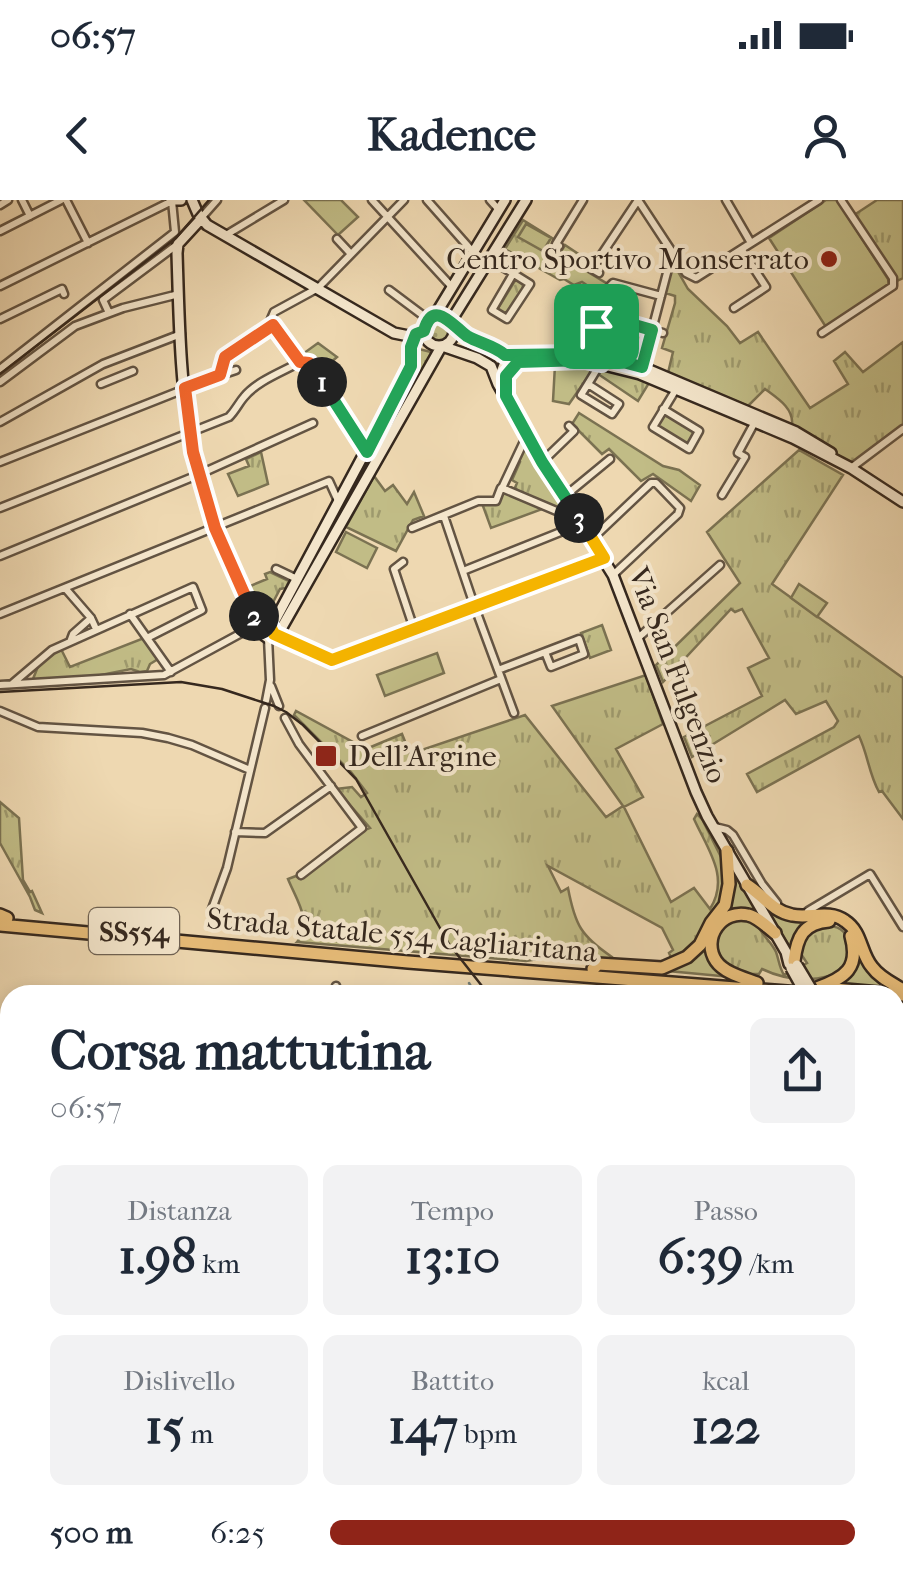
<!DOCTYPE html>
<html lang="it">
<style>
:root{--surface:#fff;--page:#f2f2f3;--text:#1f2937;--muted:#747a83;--accent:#8f2418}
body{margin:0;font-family:"IM FELL French Canon",serif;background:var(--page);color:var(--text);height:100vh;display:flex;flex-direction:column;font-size:38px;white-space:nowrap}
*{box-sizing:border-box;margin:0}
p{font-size:32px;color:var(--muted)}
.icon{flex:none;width:55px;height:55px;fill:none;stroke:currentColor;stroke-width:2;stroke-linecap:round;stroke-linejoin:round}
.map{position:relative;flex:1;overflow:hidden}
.drawer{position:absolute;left:0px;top:785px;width:905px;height:605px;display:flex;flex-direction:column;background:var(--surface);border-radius:30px 30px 0 0;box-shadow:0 5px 15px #0003}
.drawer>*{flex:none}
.pin{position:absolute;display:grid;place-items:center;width:85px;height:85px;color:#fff;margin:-42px;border-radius:20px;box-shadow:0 5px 15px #0006}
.km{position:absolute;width:50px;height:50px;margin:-25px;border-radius:50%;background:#222;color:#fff;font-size:28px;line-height:50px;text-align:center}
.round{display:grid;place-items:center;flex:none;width:105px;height:105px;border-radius:15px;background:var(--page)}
.headline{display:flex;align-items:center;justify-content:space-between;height:170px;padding:0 50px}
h1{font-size:55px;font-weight:800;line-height:75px}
.stats{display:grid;grid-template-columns:repeat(3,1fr);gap:15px;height:170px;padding:10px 50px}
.stats div{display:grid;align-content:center;border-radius:15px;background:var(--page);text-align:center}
.stats b{font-size:50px;font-weight:800}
.stats small{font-size:28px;font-weight:400}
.stats p{font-size:28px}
ul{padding:0 50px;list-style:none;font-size:32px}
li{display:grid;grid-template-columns:160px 120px 1fr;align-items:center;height:75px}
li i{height:25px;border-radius:12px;background:var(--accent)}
.status{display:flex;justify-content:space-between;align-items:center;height:70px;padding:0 50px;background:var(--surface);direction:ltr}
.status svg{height:28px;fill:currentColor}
header{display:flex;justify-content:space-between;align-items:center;height:130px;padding:0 50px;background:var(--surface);font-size:45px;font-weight:800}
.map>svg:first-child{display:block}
</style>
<div class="status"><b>06:57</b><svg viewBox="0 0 49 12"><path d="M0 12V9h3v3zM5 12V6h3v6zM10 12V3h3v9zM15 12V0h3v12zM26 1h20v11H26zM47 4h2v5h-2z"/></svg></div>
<header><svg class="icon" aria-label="back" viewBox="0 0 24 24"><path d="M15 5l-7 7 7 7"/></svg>Kadence<svg class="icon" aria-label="person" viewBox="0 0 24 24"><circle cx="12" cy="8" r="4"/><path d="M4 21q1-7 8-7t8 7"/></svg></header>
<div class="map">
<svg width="903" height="1390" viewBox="0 0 903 1390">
<defs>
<pattern id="grass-tufts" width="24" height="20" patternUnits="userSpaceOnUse" patternTransform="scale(2.5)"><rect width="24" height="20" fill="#c1bc86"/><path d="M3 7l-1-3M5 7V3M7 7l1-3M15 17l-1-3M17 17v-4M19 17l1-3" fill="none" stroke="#9e996d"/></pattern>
<pattern id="garden-dots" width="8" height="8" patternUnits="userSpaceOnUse" patternTransform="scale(2.5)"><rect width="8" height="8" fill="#c1bc86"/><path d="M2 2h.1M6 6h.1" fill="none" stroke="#9e996d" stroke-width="1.8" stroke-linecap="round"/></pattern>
</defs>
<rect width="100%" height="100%" fill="#eed8b1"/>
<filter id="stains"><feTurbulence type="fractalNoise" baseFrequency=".002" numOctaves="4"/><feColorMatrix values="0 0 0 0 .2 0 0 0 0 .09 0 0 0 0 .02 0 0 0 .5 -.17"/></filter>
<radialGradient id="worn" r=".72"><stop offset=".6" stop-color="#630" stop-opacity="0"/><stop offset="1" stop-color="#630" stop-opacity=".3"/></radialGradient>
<path fill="url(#grass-tufts)" stroke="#7b7252" stroke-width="2.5" d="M877,0H903V78L897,81L854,15Z
M523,20L555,40L551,47L560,53L565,45L592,63L588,72L606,83L604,103L599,98L600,94L582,82L574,85L564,79L560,80L505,49Z
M673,63L688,89L727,126L740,143L758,132L810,208L848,184L834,161L845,152L863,172L903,142V225L855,262L850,263L792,225C794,208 777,198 765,189L748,206L668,173L673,152L662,148L675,103V96L665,93Z
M516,79L526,85L507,116L497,110Z
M318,143L337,157L320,172L309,157L300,156Z
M415,148L435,153L362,275L277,428L394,207Z
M555,165L594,168L569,204L553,201Z
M601,169L622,173L649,183L638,201L598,174Z
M579,213L663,266L679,270L700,285L691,301L653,274L641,281L609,249L602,254L572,224Z
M665,214L695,232L688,245L657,227Z
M524,242L571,315L514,290L517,283L512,280L520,262L516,259Z
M799,250L843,275L772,384L903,478V619L882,591L879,592C869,574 868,555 859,536L757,592L747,574L834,527L838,521L826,501L796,514L785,500L692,557L684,537L762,496L748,468L769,458L742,409L735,412L731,409L663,482L656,465L740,383L707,332Z
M261,252L268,284L238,296L228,274L249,266L246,259Z
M374,276L385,291L393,285L407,304L414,292L424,316L413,320L396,351L346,327Z
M501,290L545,308L491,328L483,306L498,298Z
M270,372L289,381L286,388L280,389L269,410L272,412L267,422L263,421L248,387L267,379L265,374Z
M602,425L611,450L590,458L581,433Z
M144,438L158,459L150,464L147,471L140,472L131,469L96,476L37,480L33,479L39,464L61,449L70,467Z
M646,475L663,524L616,549L643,597L624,607L671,702L694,688L710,709C730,677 708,650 694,619L697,614L702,619L724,663L727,673L722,705L698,742L673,762L669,753L673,750L662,728L548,666L561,692L568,688C575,725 581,736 612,757L611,762L544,758L526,761L297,742C314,724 296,699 288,679L296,676L301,679L362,631L370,628L336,589L352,587L361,597L367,593L351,572L294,515L296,511L366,549L402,534L410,554L525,515L606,617L623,606L552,506Z
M0,602L19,618L23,680L30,692L32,691L42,713L35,710L30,697L0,643Z
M734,670L759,713L757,715L726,714Z
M761,701L814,718L793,752Z
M744,717L758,725C762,736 771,741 776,752C779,760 779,767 784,775L807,763L799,751L807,731C845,717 854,735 845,769C821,784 787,781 762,769L759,774H746L725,767L715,750L717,746L715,743L723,725Z
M705,744L731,777L668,771Z
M858,751L895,790L839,785Z"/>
<path fill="url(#garden-dots)" stroke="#7b7252" stroke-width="2.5" d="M427 131a11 11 0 1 1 22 0a11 11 0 1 1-22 0Z"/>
<path fill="#c1bc86" stroke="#7b7252" stroke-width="2.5" d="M304,0H341L358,17L338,35Z
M826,0H837L888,79L889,84L826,127L769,38Z
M526,24L551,38L543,51L518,37Z
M346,332L377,348L367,368L336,352Z
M799,384L827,403L817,417L791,398Z
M437,453L444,473L385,496L377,475Z"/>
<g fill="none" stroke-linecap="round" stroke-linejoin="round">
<path stroke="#737e79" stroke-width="2.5" d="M469,783L476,795
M676,1380L677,1390"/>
<defs>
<path id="street" d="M22,0L30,16
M66,0L88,43
M372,0L451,86
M427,0L473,52
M490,0L499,10
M638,0L686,73L696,78L819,0
M726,0L751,43
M0,5L8,0
M201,18L217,0
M0,31L61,0
M226,35L284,0
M337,39L351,54
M559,46L556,44L583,0
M490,59L530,84L507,119L492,110L513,74
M599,73L592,69L638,0
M0,86L172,1L175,32L0,169
M389,90L429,120
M734,108L766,87L742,50
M109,113L103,100L178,44
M603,116L663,133
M0,119L62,89L64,94
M273,125L271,119L274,112L318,88L404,0
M273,125L300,162L309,163L312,167L366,251
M822,133L893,86V78L841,0
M582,152L594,127L601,126
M593,159L610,86L613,83L661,96
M642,168L668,69
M221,175L236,170
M0,182L75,126L123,108L179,94
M101,184L133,171
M588,184L619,204L612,214L581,195C588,184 595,173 601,162
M663,209L699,231L689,249L653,227L678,186
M0,222L103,164L181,134
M527,235L502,288L573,318L576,317
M0,262L220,175L225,157L273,125
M542,262L574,231L569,226
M851,268L903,229
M722,295L745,257L738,253L756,220
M565,296L610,259
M0,308L229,217C236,210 238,204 244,197C257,181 282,172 300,162
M444,316L474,405L514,513
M412,328L478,301H496L501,288
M592,339L651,283H656L680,308L678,314L613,375
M0,356L200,274L313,223
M403,362L394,369L414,429
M276,369L297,379
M463,371L573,327
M65,388L91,418L96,429
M0,414L329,281L339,303
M130,414L171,472
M274,435L332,461L602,358
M638,438L720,365
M579,439L584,454L551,467L545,452Z
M70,442L73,434L91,418
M498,470L545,452
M12,484L52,450L193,387L202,410L147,438
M0,485L164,475L258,424
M271,486L279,506
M266,501L270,480L268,438
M0,511L38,527L142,533L168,538L192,545L250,570
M285,518L299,544L362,628L301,675
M362,536L501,479
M715,627L727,630L733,635L762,684L777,703
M235,632L265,633L331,586
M212,709L227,668L265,508
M808,711L870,674L903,727
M336,786L338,795
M144,795L165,793L193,795
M0,837L10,833
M0,958L10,953
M895,1050L903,1039
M895,1059L903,1049
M8,1066L5,1103L10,1119
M895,1129L903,1126
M895,1137L903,1134
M0,1252L10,1249
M105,1380L115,1390
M186,1380L188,1390
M342,1380L345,1390
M734,1380L738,1390
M57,1390L63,1380
M697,1390V1380"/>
<path id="secondary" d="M172,0H181
M192,0L198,14L207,25L394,133L409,136L424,131
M201,19L178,44L177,53C179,116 180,191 193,252C207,313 233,368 258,424L266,429H273V436L268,438L265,436L266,429
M424 131a15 15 0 1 1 30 0a15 15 0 1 1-30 0Z
M434,117L505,0
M451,121L526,0
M454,126L480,143L500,150
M442,146L477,158L489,165
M505,155L582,153L642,167L796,232L831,253
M505,162L584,160L640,174L793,238L851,268L903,302
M491,166L498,184L542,262L613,375L696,592L707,616L786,752L789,764
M505,193L502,170L506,160
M271,428L411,166V147L416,134
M274,431L281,429L441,147
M895,937L903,946"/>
<path id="primary" d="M0,1269L7,1390"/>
<path id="highway" d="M747,685C763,695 772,711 792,715C809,719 829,709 845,721C862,732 860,753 872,767C880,778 892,783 903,790
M0,715L7,718
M0,725L408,762L800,793
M794,761C797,737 803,723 829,721
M593,769L598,764L662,768L687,757L700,745L711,723L725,705L729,684L727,651
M757,783C744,778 724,773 716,761C701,738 722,709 748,715C758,717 767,727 775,733
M817,788C845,778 860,768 851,736
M823,788L903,795
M895,815C903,829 903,842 895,856"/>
</defs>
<use href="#street" stroke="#635443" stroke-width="11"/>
<use href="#secondary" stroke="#35281e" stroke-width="14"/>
<use href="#primary" stroke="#35281e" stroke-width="14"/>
<use href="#highway" stroke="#35281e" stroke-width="16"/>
<use href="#street" stroke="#f4e6cc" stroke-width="6"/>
<use href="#secondary" stroke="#f4e6cc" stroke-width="9"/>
<use href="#primary" stroke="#e7bc78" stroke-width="9"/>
<use href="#highway" stroke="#e7bc78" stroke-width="11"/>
<path stroke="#35281e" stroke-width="2.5" d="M0,174L176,38L209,0
M0,492L181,482L222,489L274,506L286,512L303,525L356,579L449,744L489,795"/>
<defs>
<path id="secondary-bridge" d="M797,765L815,795
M791,768L806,795"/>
</defs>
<use href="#secondary-bridge" stroke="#35281e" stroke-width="14" stroke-linecap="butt"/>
<use href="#secondary-bridge" stroke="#f4e6cc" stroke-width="9"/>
</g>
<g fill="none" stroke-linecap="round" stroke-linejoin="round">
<defs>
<path id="split-1" d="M322,182L367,252L411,166V147L416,134L424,131C433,98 453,126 467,136C479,143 495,146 505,155L582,154L596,126"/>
<path id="split-2" d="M254,416L215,328L193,252L185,188L220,175L225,157L273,125L300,162L309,163L322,182"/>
<path id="split-3" d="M254,416L258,424L266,429L271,428L274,434L332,460L604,358L579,318"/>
<path id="split-4" d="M579,318L542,262L506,196V176L518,162L584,160L601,163L604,157L642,167L652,130L603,116L601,126H596"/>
</defs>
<use href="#split-1" stroke="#fff" stroke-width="20"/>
<use href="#split-2" stroke="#fff" stroke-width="20"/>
<use href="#split-3" stroke="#fff" stroke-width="20"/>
<use href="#split-4" stroke="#fff" stroke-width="20"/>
<use href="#split-1" stroke="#22a559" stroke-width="12"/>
<use href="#split-2" stroke="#f0652b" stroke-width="12"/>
<use href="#split-3" stroke="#f5b400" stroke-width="12"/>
<use href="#split-4" stroke="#22a559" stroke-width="12"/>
</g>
<g fill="#8f2418" stroke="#f4e6cc" stroke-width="4">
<circle cx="829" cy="59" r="10"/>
<rect x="314" y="544" width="24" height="24" rx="5"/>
</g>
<g text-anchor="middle" stroke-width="8" stroke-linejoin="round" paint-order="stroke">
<rect fill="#f4e6cc" stroke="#6e6152" stroke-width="2.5" x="89" y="708" width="90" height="46" rx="8"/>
<g font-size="28" font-weight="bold" fill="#35281e">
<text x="134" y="741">SS554</text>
</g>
<g font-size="30" fill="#35281e" stroke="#f4e6cc" text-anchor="end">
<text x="809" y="69">Centro Sportivo Monserrato</text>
<text x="348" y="566" text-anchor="start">Dell'Argine</text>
</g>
<g font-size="30" fill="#35281e" stroke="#f4e6cc">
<text transform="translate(678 475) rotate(69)" y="10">Via San Fulgenzio</text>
<text transform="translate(402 735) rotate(5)" y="10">Strada Statale 554 Cagliaritana</text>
</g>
</g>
<rect width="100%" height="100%" filter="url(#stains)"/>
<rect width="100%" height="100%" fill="url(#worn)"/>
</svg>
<div class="pin" style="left:596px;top:126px;background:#1e9e55"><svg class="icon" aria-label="arrive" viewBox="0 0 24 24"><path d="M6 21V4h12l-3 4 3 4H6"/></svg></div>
<b class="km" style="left:322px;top:182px">1</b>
<b class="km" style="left:254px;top:416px">2</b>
<b class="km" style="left:579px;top:318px">3</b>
<section class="drawer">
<div class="headline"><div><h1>Corsa mattutina</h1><p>06:57</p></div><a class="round"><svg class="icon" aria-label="share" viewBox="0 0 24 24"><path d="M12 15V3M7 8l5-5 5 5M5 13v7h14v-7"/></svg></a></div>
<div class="stats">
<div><p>Distanza</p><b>1.98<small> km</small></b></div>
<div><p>Tempo</p><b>13:10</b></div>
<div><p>Passo</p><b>6:39<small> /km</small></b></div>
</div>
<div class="stats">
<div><p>Dislivello</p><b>15<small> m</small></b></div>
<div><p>Battito</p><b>147<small> bpm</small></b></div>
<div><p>kcal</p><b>122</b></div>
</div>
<ul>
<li><b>500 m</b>6:25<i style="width:100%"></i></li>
</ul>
</section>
</div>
